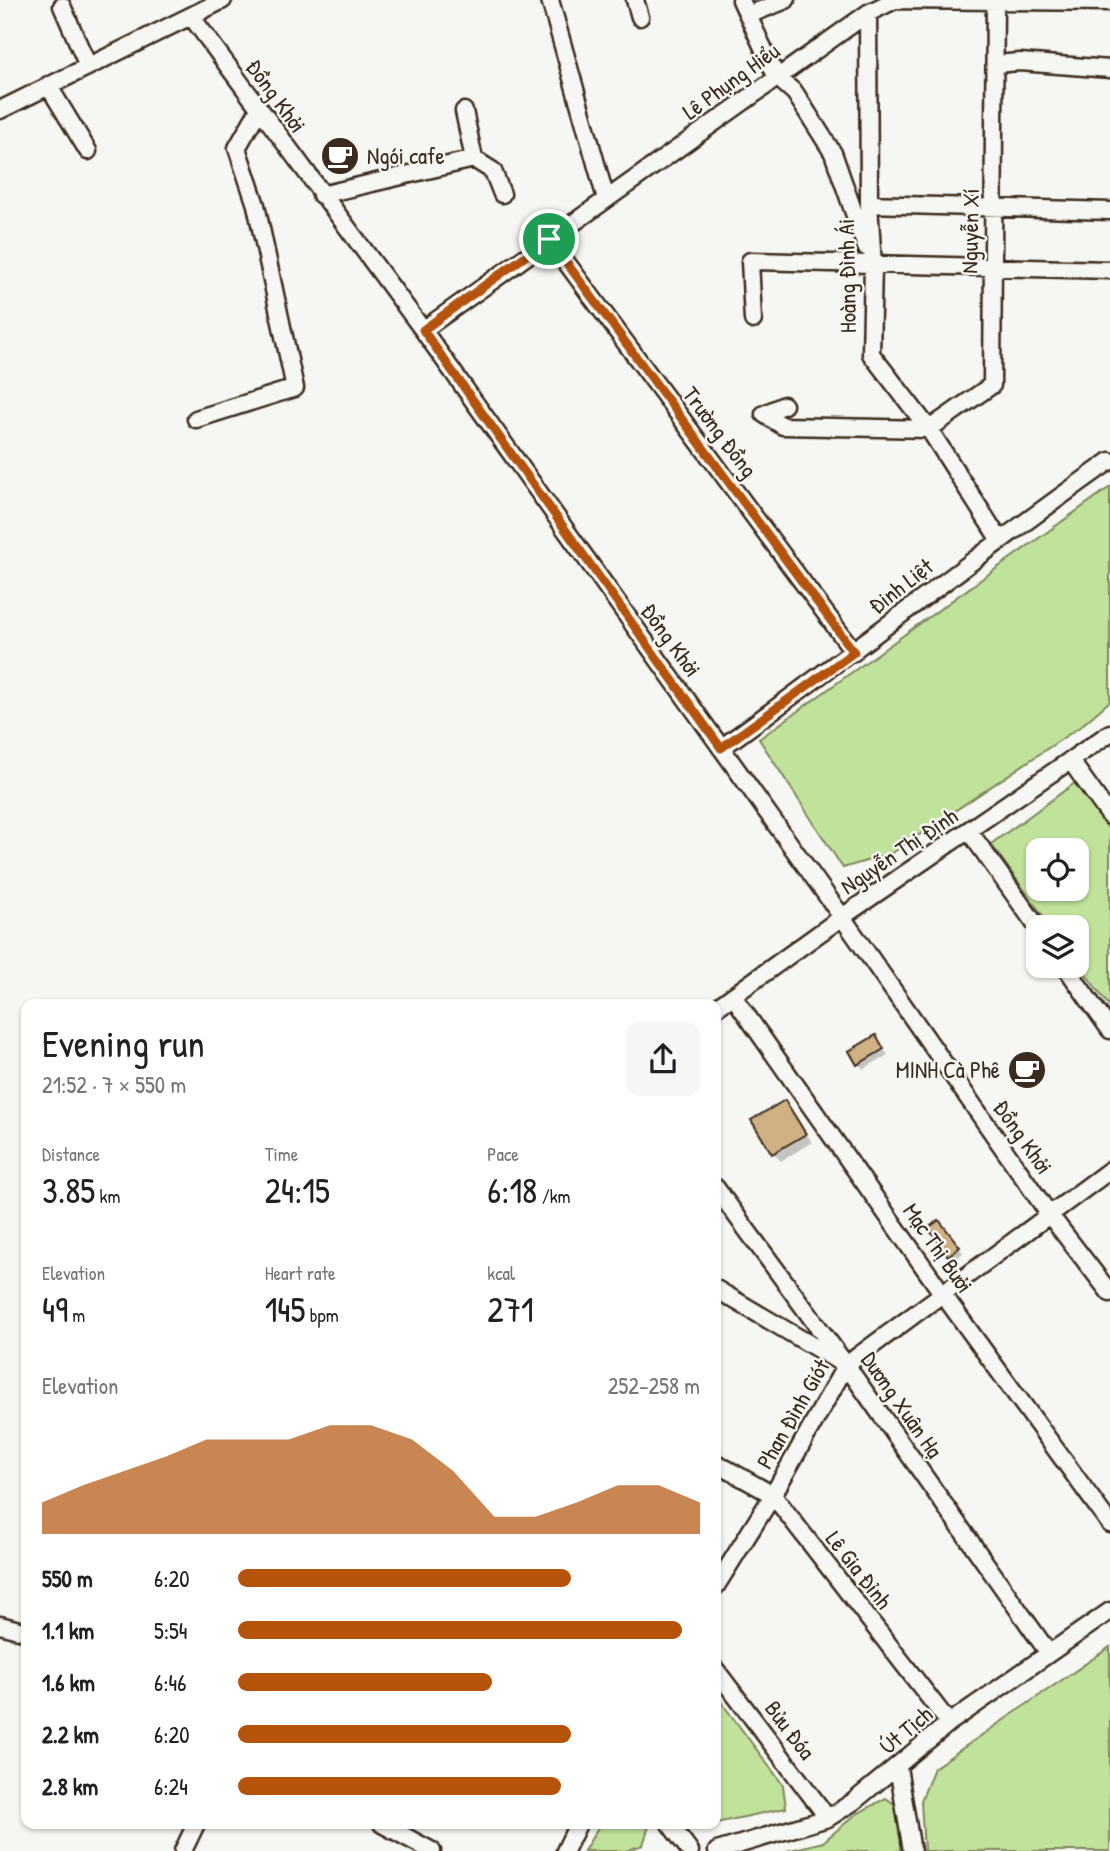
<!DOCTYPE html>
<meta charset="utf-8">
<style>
:root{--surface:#fff;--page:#f6f6f6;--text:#202124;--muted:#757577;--accent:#b45309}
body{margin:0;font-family:"Patrick Hand",sans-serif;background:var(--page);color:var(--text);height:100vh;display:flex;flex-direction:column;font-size:26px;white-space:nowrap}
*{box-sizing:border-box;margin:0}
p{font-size:23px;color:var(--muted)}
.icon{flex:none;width:38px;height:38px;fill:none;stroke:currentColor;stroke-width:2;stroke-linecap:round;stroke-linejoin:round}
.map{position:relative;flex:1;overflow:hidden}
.drawer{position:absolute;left:21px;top:999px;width:700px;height:830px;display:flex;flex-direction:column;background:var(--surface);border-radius:14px;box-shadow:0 2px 5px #0004}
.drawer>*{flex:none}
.buttons{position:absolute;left:1026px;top:838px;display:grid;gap:14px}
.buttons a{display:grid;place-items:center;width:63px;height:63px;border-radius:14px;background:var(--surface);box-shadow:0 2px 5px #0004;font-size:35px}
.pin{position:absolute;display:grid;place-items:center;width:60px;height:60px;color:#fff;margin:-30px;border:4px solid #fff;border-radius:50%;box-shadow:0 2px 7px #0007}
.round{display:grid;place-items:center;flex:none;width:74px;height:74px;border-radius:14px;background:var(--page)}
.summary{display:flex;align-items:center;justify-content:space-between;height:119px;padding:0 21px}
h1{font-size:38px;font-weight:600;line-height:52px}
.figures{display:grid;grid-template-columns:repeat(3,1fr);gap:10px;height:119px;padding:7px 21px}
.figures div{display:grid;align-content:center}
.figures b{font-size:35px;font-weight:600}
.figures small{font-size:19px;font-weight:400}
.figures p{font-size:19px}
.chart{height:196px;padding:14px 21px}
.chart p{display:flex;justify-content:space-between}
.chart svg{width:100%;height:126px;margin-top:7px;fill:var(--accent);opacity:.7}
ul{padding:0 21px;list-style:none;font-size:23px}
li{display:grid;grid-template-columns:112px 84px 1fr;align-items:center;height:52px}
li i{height:18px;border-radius:9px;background:var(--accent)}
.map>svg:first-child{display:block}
</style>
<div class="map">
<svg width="1110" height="1851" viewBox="0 0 1110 1851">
<rect width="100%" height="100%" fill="#f6f6f2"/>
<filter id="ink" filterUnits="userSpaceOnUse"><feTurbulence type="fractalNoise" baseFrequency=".0143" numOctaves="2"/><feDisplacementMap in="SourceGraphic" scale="14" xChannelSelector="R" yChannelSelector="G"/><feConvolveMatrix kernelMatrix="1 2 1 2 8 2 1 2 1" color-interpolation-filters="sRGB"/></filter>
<g filter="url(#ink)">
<path fill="#c1e29b" stroke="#7e865c" stroke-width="2" fill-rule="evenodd" d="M1110,487V701L1081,726L892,853L843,868L759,739Z
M1075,783L1110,831V1007L1076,961V928L1051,927L991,844ZM1038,850H1076V889H1038Z
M1110,1647V1851H924L921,1801L934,1768Z
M716,1695L783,1785L786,1808L716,1823Z
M886,1798L901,1809V1851H787L823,1842L855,1815Z
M600,1824H647L649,1826L643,1845L625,1851H584Z"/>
<path fill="#0003" d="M875,1037L888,1055L863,1069L851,1052Z
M785,1102L812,1142L781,1161L773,1153Z
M944,1227L963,1253L954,1260L930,1229Z"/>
<path fill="#d0b184" stroke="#3b2a1e" stroke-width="2" d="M876,1035L884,1049L857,1065L849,1051Z
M785,1100L806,1134L772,1154L751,1120Z
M939,1220L960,1247L948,1256L928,1228Z"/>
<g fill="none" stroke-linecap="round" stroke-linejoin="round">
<defs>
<path id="minor" d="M550,0L606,199
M635,0L640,17
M741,0L776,76L795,93L833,153L866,247
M62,6L88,66
M868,13L869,204L873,265L871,354L929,429L999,539
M748,15L786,0
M191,16L423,330L842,917L1049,1214L1110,1293
M995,64L1020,62L1110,69
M48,85L88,151
M0,110L223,0
M464,111L474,159L493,171L502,194
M321,195L474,159
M869,204L1110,211
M549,239L854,652
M753,320L750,261L1110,270
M423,330L868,13L895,0L1110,2
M784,405L764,414L783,426L929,429L992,385L995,1
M196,419L295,388L256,205L237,148L258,111
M721,748C852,654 978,554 1110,461
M1070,760L1110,816
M969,831L1038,928
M1065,966L1110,1030
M733,996L942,1293L1110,1524
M716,1008L842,917L1110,733
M716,1188L846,1365L1048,1652
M716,1289L840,1362
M716,1463L773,1495L949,1723
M716,1586L773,1495L846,1365L1110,1170
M0,1625L26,1632
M716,1670L828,1818
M898,1767L912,1851
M382,1824L432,1851
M670,1824L690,1851
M183,1851L196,1824
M565,1851L578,1824
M717,1851L828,1818L853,1802L949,1723L1110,1611"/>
</defs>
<use href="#minor" stroke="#3b2a1e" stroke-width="21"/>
<use href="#minor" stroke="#f6f6f2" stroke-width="16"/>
</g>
</g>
<g fill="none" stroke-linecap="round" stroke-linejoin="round" filter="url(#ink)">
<defs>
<path id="route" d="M549,239L854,652L721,748L423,330Z"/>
</defs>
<use href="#route" stroke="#fff" stroke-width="14"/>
<use href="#route" stroke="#b45309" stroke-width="9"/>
</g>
<defs>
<symbol id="cafe-disc" viewBox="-11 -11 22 22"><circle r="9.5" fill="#3b2a1e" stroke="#f6f6f2"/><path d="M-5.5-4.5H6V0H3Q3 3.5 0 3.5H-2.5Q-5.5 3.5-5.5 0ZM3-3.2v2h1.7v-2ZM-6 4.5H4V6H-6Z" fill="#fff"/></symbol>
</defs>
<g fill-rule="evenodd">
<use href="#cafe-disc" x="318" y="134" width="44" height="44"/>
<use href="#cafe-disc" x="1005" y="1048" width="44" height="44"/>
</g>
<g text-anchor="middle" stroke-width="5" stroke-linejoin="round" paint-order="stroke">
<g font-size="23" fill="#3b2a1e" stroke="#f6f6f2">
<text transform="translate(731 81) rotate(-36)" y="8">Lê Phụng Hiểu</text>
<text transform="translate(276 96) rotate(54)" y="8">Đồng Khởi</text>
<text transform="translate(970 231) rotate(-89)" y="8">Nguyễn Xí</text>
<text transform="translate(847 276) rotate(-91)" y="8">Hoàng Đình Ái</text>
<text transform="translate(720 432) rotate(53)" y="8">Trường Đồng</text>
<text transform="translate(901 586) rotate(-38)" y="8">Đinh Liệt</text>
<text transform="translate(671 640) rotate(54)" y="8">Đồng Khởi</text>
<text transform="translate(899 851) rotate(-34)" y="8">Nguyễn Thị Định</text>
<text transform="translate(1023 1137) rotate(55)" y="8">Đồng Khởi</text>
<text transform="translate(938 1248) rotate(55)" y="8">Mạc Thị Bưởi</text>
<text transform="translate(902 1405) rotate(55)" y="8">Dương Xuân Hạ</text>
<text transform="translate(793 1414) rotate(-60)" y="8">Phan Đình Giót</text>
<text transform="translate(859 1570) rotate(52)" y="8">Lê Gia Đỉnh</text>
<text transform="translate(790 1730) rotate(53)" y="8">Bửu Đóa</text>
<text transform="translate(906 1730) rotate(-40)" y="8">Út Tịch</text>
</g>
<g font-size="23" fill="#3b2a1e" stroke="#f6f6f2" text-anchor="start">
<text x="367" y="164">Ngói cafe</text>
<text x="1000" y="1078" text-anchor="end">MINH Cà Phê</text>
</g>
</g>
</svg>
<div class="buttons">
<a><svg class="icon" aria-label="locate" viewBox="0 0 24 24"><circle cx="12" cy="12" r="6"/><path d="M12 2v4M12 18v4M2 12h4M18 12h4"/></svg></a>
<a><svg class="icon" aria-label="layers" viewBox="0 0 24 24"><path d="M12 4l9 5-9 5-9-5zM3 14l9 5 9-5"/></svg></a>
</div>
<div class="pin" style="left:549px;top:239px;background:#1e9e55"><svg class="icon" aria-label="arrive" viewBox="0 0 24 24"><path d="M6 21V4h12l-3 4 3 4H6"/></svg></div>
<section class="drawer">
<div class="summary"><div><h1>Evening run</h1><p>21:52 · 7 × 550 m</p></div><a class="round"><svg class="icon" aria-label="share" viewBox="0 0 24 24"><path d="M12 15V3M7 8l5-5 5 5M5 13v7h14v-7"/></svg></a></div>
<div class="figures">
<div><p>Distance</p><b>3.85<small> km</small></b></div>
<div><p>Time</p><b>24:15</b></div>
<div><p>Pace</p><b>6:18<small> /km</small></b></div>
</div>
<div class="figures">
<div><p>Elevation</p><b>49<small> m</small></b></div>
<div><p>Heart rate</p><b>145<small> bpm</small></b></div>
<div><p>kcal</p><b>271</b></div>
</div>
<div class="chart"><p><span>Elevation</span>252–258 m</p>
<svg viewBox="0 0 160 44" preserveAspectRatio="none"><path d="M0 44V33L10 27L20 22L30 17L40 11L50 11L60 11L70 6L80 6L90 11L100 22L110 38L120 38L130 33L140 27L150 27L160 33V44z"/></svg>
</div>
<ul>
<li><b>550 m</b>6:20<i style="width:72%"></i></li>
<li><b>1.1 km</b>5:54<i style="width:96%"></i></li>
<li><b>1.6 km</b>6:46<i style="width:55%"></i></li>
<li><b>2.2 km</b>6:20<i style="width:72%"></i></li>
<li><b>2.8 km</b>6:24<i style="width:70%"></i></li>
</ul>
</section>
</div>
